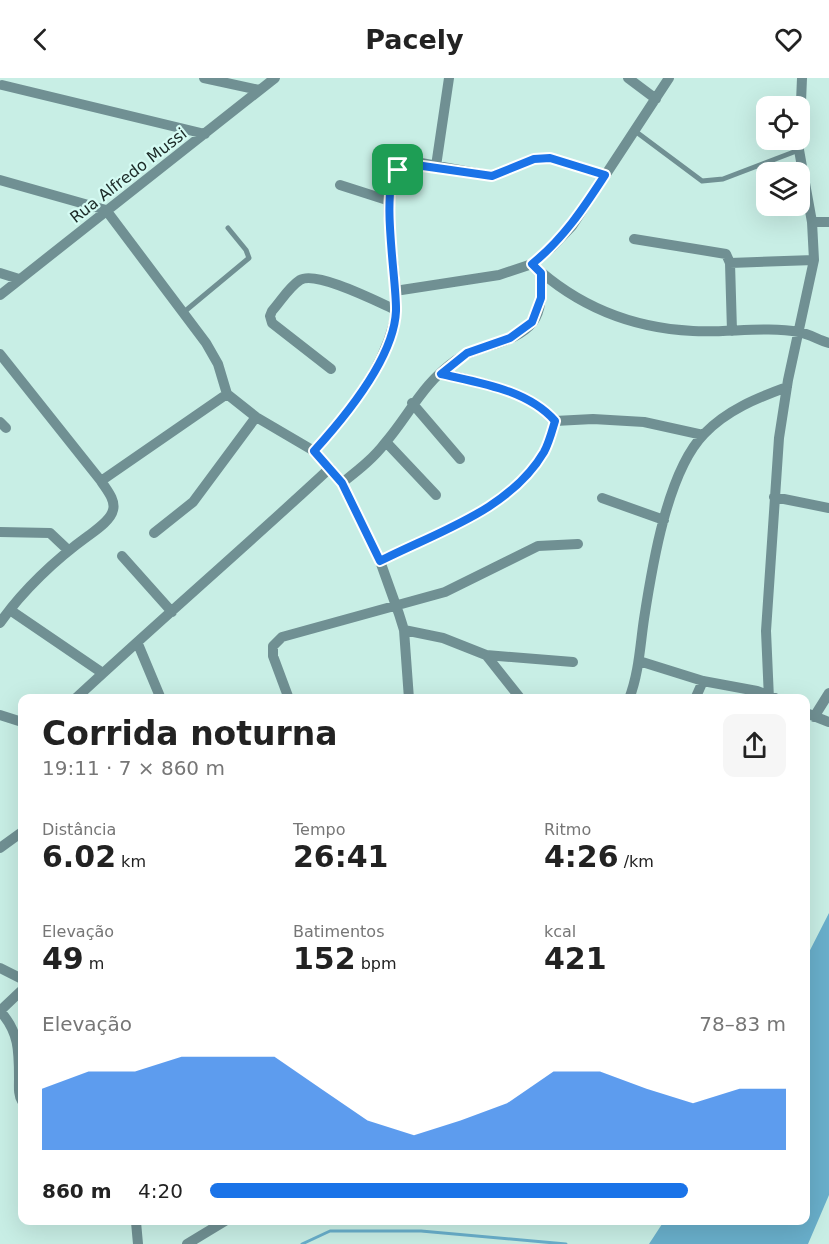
<!DOCTYPE html>
<html lang="pt">
<meta charset="utf-8">
<style>
:root{--surface:#fff;--page:#f6f6f6;--text:#222;--muted:#767676;--accent:#1a73e8}
body{margin:0;font-family:"DejaVu Sans",sans-serif;background:var(--page);color:var(--text);height:100vh;display:flex;flex-direction:column;font-size:22px;white-space:nowrap}
*{box-sizing:border-box;margin:0}
p{font-size:20px;color:var(--muted)}
.icon{flex:none;width:33px;height:33px;fill:none;stroke:currentColor;stroke-width:2;stroke-linecap:round;stroke-linejoin:round}
.map{position:relative;flex:1;overflow:hidden}
.panel{position:absolute;left:18px;top:616px;width:792px;height:531px;display:flex;flex-direction:column;background:var(--surface);border-radius:12px;box-shadow:0 6px 24px #0002}
.panel>*{flex:none}
.tools{position:absolute;left:756px;top:18px;display:grid;gap:12px}
.tools a{display:grid;place-items:center;width:54px;height:54px;border-radius:12px;background:var(--surface);box-shadow:0 6px 24px #0002;font-size:30px}
.pin{position:absolute;display:grid;place-items:center;width:51px;height:51px;color:#fff;margin:-26px;border-radius:12px;box-shadow:0 3px 9px #0006}
.round{display:grid;place-items:center;flex:none;width:63px;height:63px;border-radius:12px;background:var(--page)}
.head{display:flex;align-items:center;justify-content:space-between;height:102px;padding:0 24px}
h1{font-size:33px;font-weight:800;line-height:45px}
.metrics{display:grid;grid-template-columns:repeat(3,1fr);gap:9px;height:102px;padding:6px 24px}
.metrics div{display:grid;align-content:center}
.metrics b{font-size:30px;font-weight:800}
.metrics small{font-size:16px;font-weight:400}
.metrics p{font-size:16px}
.chart{height:168px;padding:12px 24px}
.chart p{display:flex;justify-content:space-between}
.chart svg{width:100%;height:108px;margin-top:6px;fill:var(--accent);opacity:.7}
ul{padding:0 24px;list-style:none;font-size:20px}
li{display:grid;grid-template-columns:96px 72px 1fr;align-items:center;height:45px}
li i{height:15px;border-radius:8px;background:var(--accent)}
header{display:flex;justify-content:space-between;align-items:center;height:78px;padding:0 24px;background:var(--surface);font-size:27px;font-weight:800}
.map>svg:first-child{display:block}
</style>
<header><svg class="icon" aria-label="back" viewBox="0 0 24 24"><path d="M15 5l-7 7 7 7"/></svg>Pacely<svg class="icon" aria-label="heart" viewBox="0 0 24 24"><path d="M12 20l-8-8c-3-5 5-10 8-4 3-6 11-1 8 4z"/></svg></header>
<div class="map">
<svg width="829" height="1166" viewBox="0 0 829 1166">
<rect width="100%" height="100%" fill="#c8eee5"/>
<path fill="#69afcb" d="M829,835V1117L808,1166H649L664,1143H806V880Z"/>
<g fill="none" stroke-linecap="round" stroke-linejoin="round">
<path stroke="#69afcb" stroke-width="3" d="M302,1166L330,1153H421L566,1166"/>
<path stroke="#709093" stroke-width="5" d="M635,53L702,103L723,101L799,72
M184,234L249,180L246,172L228,150"/>
<path stroke="#709093" stroke-width="10" d="M204,0L259,12
M628,0L656,21
M2,7L205,56
M436,88L449,0
M0,102L106,132L206,265L218,286L227,316L256,339L314,373L342,405L380,483L399,536L404,552L409,621
M340,107L390,123
M812,144H829
M634,161L726,176L730,185L732,253
M730,185L814,182
M532,186C577,228 632,250 693,253C725,255 768,248 799,254C809,256 819,262 829,265
M0,195L19,201
M395,213L499,197L532,186L551,170L572,148L669,0
M0,217L275,0
M0,276L101,403C106,411 116,422 113,432C111,442 96,452 88,458C56,481 22,513 0,545
M331,291L272,245L270,238L272,233C281,223 289,209 300,202C316,192 378,224 396,232
M441,295C480,305 528,312 555,343L593,341L644,344L703,357
M412,325L460,381
M0,344L6,350
M386,364L436,417
M314,373C347,336 381,295 394,245C404,210 376,122 396,94C402,86 412,85 421,85L492,98L534,81L551,80L605,97
M101,403L227,316
M342,405C357,393 373,381 385,365C410,336 422,306 456,282C479,266 515,267 533,244C543,230 541,211 541,195
M774,419L829,430
M602,420L664,442
M0,454L50,455L68,472
M154,455L193,424L256,339
M122,478L172,534
M380,483C437,454 510,432 544,374C549,365 552,353 555,343
M10,532L101,594
M404,552L443,560L486,577L521,621
M138,566L161,621
M486,577L573,584
M639,583L703,603L757,613L775,620
M75,621C159,543 246,468 330,390
M289,621L273,578V568L282,559L445,514L538,468L578,466
M629,621C639,595 640,568 644,541C652,489 667,394 704,356C727,332 757,320 787,309
M695,621L703,603
M769,621L766,553L779,360L788,302L814,182L812,144L799,72L802,0
M806,635L829,644
M0,637L22,644
M814,639L829,615
M0,770L22,754
M0,890L22,901
M0,933C19,954 19,973 19,1000C19,1008 18,1017 22,1023
M0,933L22,912
M136,1144L138,1166
M187,1166L225,1143"/>
</g>
<g fill="none" stroke-linecap="round" stroke-linejoin="round">
<defs>
<path id="route" d="M550,80L605,97C583,131 563,161 532,186L541,195V220L532,244L510,260L467,275L441,296C480,305 528,312 555,343C552,353 549,365 544,374C510,432 437,454 380,483L342,405L314,373C344,340 394,280 396,233C397,205 380,111 397,92C400,89 406,87 409,86L492,98L534,81Z"/>
</defs>
<use href="#route" stroke="#fff" stroke-width="12"/>
<use href="#route" stroke="#1a73e8" stroke-width="8"/>
</g>
<g text-anchor="middle" stroke-width="4.5" stroke-linejoin="round" paint-order="stroke">
<g font-size="16" fill="#1b2926" stroke="#d5fbf3">
<text transform="translate(128 97) rotate(-38)" y="6">Rua Alfredo Mussi</text>
</g>
</g>
</svg>
<div class="tools">
<a><svg class="icon" aria-label="locate" viewBox="0 0 24 24"><circle cx="12" cy="12" r="6"/><path d="M12 2v4M12 18v4M2 12h4M18 12h4"/></svg></a>
<a><svg class="icon" aria-label="layers" viewBox="0 0 24 24"><path d="M12 4l9 5-9 5-9-5zM3 14l9 5 9-5"/></svg></a>
</div>
<div class="pin" style="left:398px;top:92px;background:#1e9e55"><svg class="icon" aria-label="arrive" viewBox="0 0 24 24"><path d="M6 21V4h12l-3 4 3 4H6"/></svg></div>
<section class="panel">
<div class="head"><div><h1>Corrida noturna</h1><p>19:11 · 7 × 860 m</p></div><a class="round"><svg class="icon" aria-label="share" viewBox="0 0 24 24"><path d="M12 15V3M7 8l5-5 5 5M5 13v7h14v-7"/></svg></a></div>
<div class="metrics">
<div><p>Distância</p><b>6.02<small> km</small></b></div>
<div><p>Tempo</p><b>26:41</b></div>
<div><p>Ritmo</p><b>4:26<small> /km</small></b></div>
</div>
<div class="metrics">
<div><p>Elevação</p><b>49<small> m</small></b></div>
<div><p>Batimentos</p><b>152<small> bpm</small></b></div>
<div><p>kcal</p><b>421</b></div>
</div>
<div class="chart"><p><span>Elevação</span>78–83 m</p>
<svg viewBox="0 0 160 44" preserveAspectRatio="none"><path d="M0 44V19L10 12L20 12L30 6L40 6L50 6L60 19L70 32L80 38L90 32L100 25L110 12L120 12L130 19L140 25L150 19L160 19V44z"/></svg>
</div>
<ul>
<li><b>860 m</b>4:20<i style="width:83%"></i></li>
</ul>
</section>
</div>
